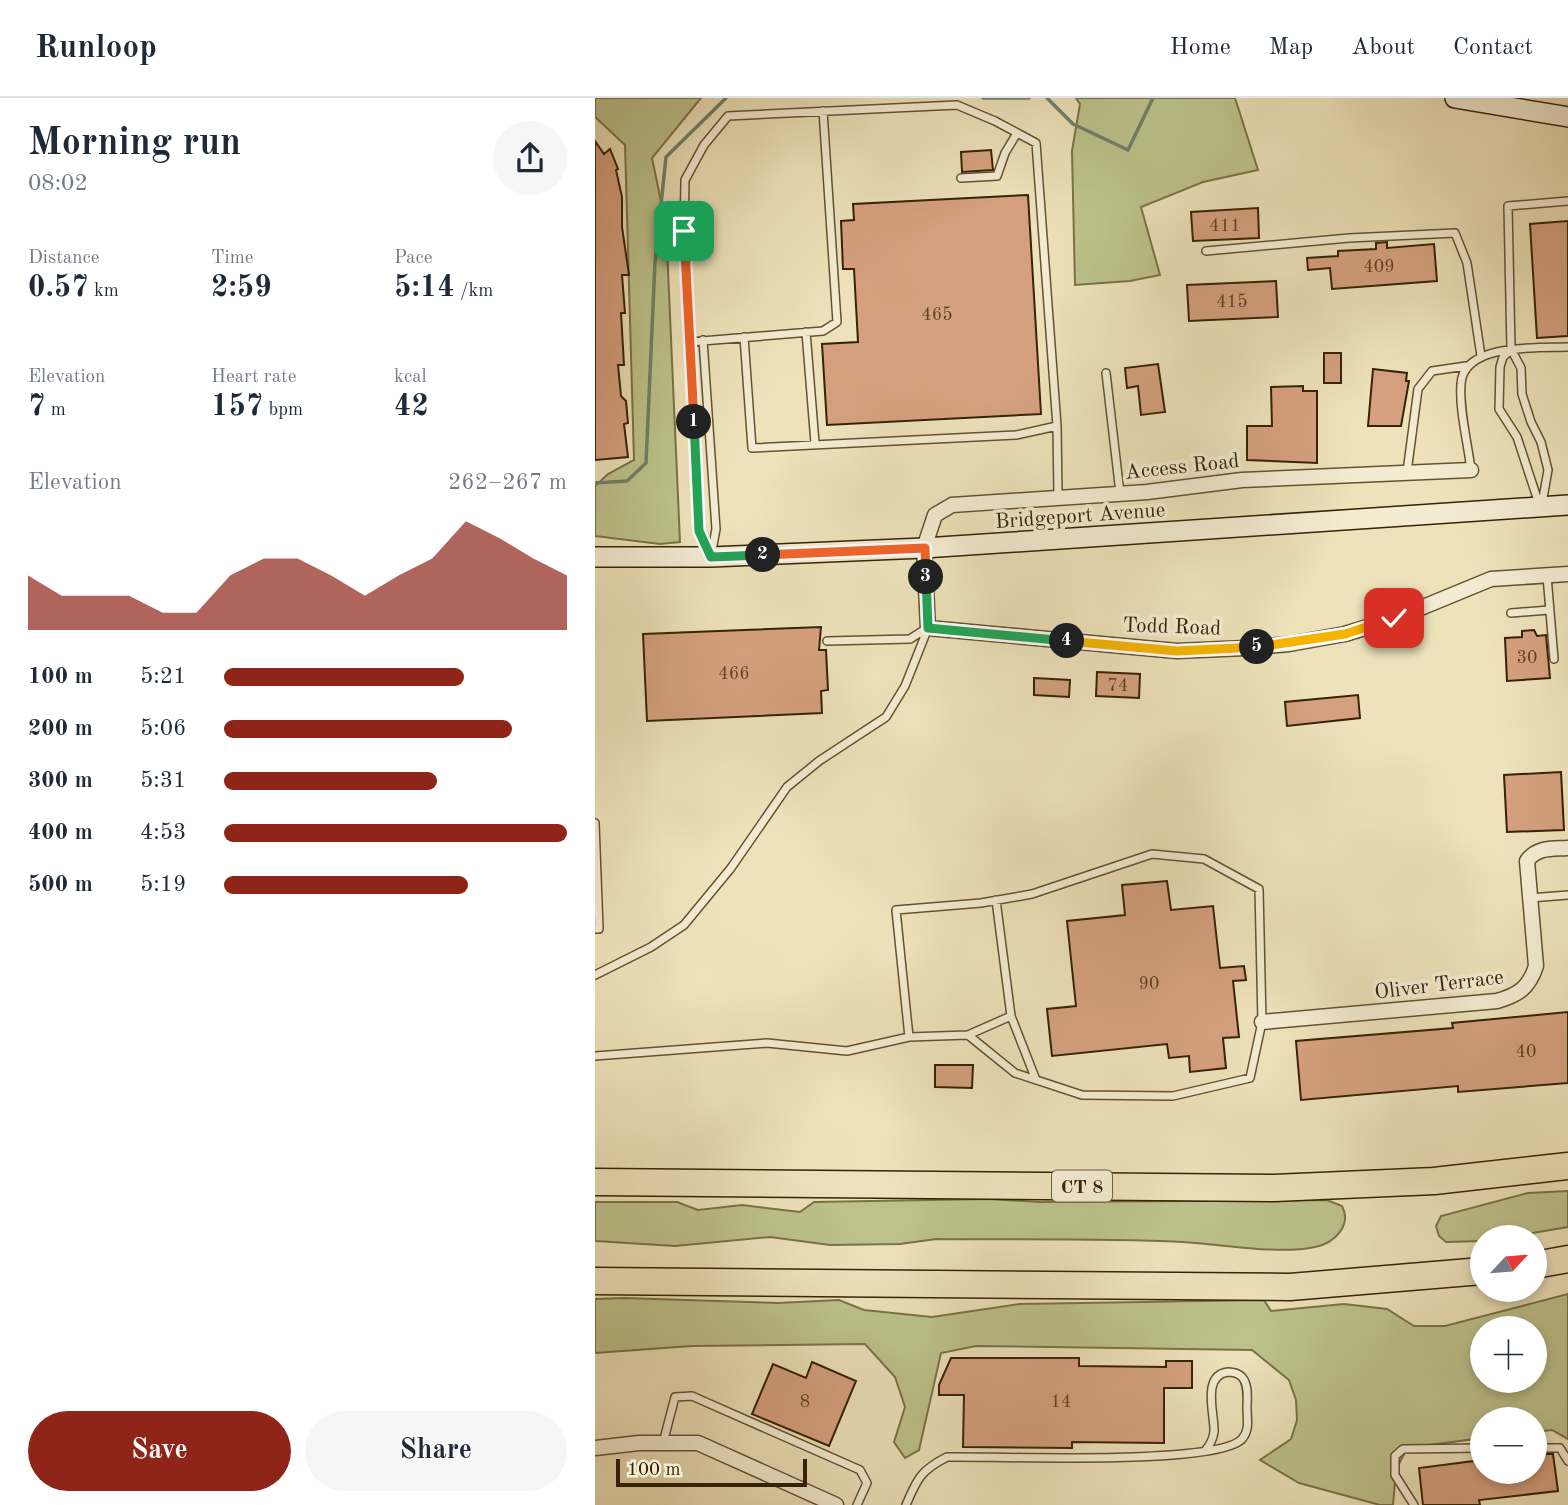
<!DOCTYPE html>
<meta charset="utf-8">
<style>
:root{--surface:#fff;--page:#f6f6f7;--text:#1f2937;--muted:#747a83;--line:#e0e1e3;--accent:#8f2418}
body{margin:0;font-family:"Old Standard TT",serif;background:var(--page);color:var(--text);height:100vh;display:flex;flex-direction:column;font-size:26px;white-space:nowrap}
*{box-sizing:border-box;margin:0}
p{font-size:23px;color:var(--muted)}
.icon{flex:none;width:38px;height:38px;fill:none;stroke:currentColor;stroke-width:2;stroke-linecap:round;stroke-linejoin:round}
.map{position:relative;flex:1;overflow:hidden}
.details{display:flex;flex-direction:column;background:var(--surface);width:595px}
.details>*{flex:none}
.needle{width:46px;rotate:64deg}
.fabs{position:absolute;left:875px;top:1127px;display:grid;gap:14px}
.fabs a{display:grid;place-items:center;width:77px;height:77px;border-radius:50%;background:var(--surface);box-shadow:0 4px 10px #0003;font-size:35px}
.scale{position:absolute;left:21px;bottom:18px;width:191px;box-sizing:border-box;padding-left:7px;border:4px solid #362205;border-top:0;font-size:19px;line-height:24px;white-space:nowrap;color:#362205;-webkit-text-stroke:5px #f3ecd2;paint-order:stroke}
.pin{position:absolute;display:grid;place-items:center;width:60px;height:60px;color:#fff;margin:-30px;border-radius:14px;box-shadow:0 4px 10px #0006}
.km{position:absolute;width:35px;height:35px;margin:-18px;border-radius:50%;background:#222;color:#fff;font-size:19px;line-height:35px;text-align:center}
.round{display:grid;place-items:center;flex:none;width:74px;height:74px;border-radius:37px;background:var(--page)}
.summary{display:flex;align-items:center;justify-content:space-between;height:119px;padding:0 28px}
h1{font-size:38px;font-weight:700;line-height:52px}
.metrics{display:grid;grid-template-columns:repeat(3,1fr);gap:10px;height:119px;padding:7px 28px}
.metrics div{display:grid;align-content:center}
.metrics b{font-size:30px;font-weight:700}
.metrics small{font-size:19px;font-weight:400}
.metrics p{font-size:19px}
.chart{height:196px;padding:14px 28px}
.chart p{display:flex;justify-content:space-between}
.chart svg{width:100%;height:126px;margin-top:7px;fill:var(--accent);opacity:.7}
.primary-button{display:flex;gap:14px;margin-top:auto;padding:14px 28px}
.primary-button a{flex:1;height:80px;border-radius:42px;background:var(--accent);color:#fff;font-size:28px;font-weight:700;line-height:80px;text-align:center}
.primary-button a+a{background:var(--page);color:var(--text)}
ul{padding:0 28px;list-style:none;font-size:23px}
li{display:grid;grid-template-columns:112px 84px 1fr;align-items:center;height:52px}
li i{height:18px;border-radius:9px;background:var(--accent)}
header{display:flex;align-items:center;gap:42px;box-sizing:border-box;height:98px;padding:0 35px;background:var(--surface);border-bottom:2px solid var(--line)}
header strong{font-size:33px}
nav{display:flex;gap:38px;margin-inline-start:auto;font-size:24px}
main{display:flex;flex:1;min-height:0}
.map>svg:first-child{display:block}
</style>
<header>
<strong>Runloop</strong>
<nav><a>Home</a><a>Map</a><a>About</a><a>Contact</a></nav>
</header>
<main>
<section class="details">
<div class="summary"><div><h1>Morning run</h1><p>08:02</p></div><a class="round"><svg class="icon" aria-label="share" viewBox="0 0 24 24"><path d="M12 15V3M7 8l5-5 5 5M5 13v7h14v-7"/></svg></a></div>
<div class="metrics">
<div><p>Distance</p><b>0.57<small> km</small></b></div>
<div><p>Time</p><b>2:59</b></div>
<div><p>Pace</p><b>5:14<small> /km</small></b></div>
</div>
<div class="metrics">
<div><p>Elevation</p><b>7<small> m</small></b></div>
<div><p>Heart rate</p><b>157<small> bpm</small></b></div>
<div><p>kcal</p><b>42</b></div>
</div>
<div class="chart"><p><span>Elevation</span>262–267 m</p>
<svg viewBox="0 0 160 44" preserveAspectRatio="none"><path d="M0 44V25L10 32L20 32L30 32L40 38L50 38L60 25L70 19L80 19L90 25L100 32L110 25L120 19L130 6L140 12L150 19L160 25V44z"/></svg>
</div>
<ul>
<li><b>100 m</b>5:21<i style="width:70%"></i></li>
<li><b>200 m</b>5:06<i style="width:84%"></i></li>
<li><b>300 m</b>5:31<i style="width:62%"></i></li>
<li><b>400 m</b>4:53<i style="width:100%"></i></li>
<li><b>500 m</b>5:19<i style="width:71%"></i></li>
</ul>
<div class="primary-button"><a>Save</a><a>Share</a></div>
</section>
<div class="map">
<svg width="973" height="1407" viewBox="0 0 973 1407">
<rect width="100%" height="100%" fill="#ede2ba"/>
<filter id="stains"><feTurbulence type="fractalNoise" baseFrequency=".00286" numOctaves="4"/><feColorMatrix values="0 0 0 0 .2 0 0 0 0 .09 0 0 0 0 .02 0 0 0 .5 -.17"/></filter>
<radialGradient id="worn" r=".72"><stop offset=".6" stop-color="#630" stop-opacity="0"/><stop offset="1" stop-color="#630" stop-opacity=".3"/></radialGradient>
<path fill="#bdc28c" stroke="#7a7248" stroke-width="2" fill-rule="evenodd" d="M0,0H106L57,60L71,127L85,444L65,446L0,438V388L13,376L39,362L30,47L0,19Z
M481,0H640L663,72L608,84L546,109L565,177L535,183L480,187L477,53L485,6Z
M973,1093V1129L915,1139H887V1143L851,1144L844,1138L841,1128L846,1118L933,1095Z
M394,1101L444,1104L732,1102L747,1108C757,1127 740,1145 720,1149C683,1157 626,1146 587,1144C505,1140 423,1142 341,1141L305,1146L235,1147L175,1139L80,1148L0,1143V1104H82L103,1112L147,1107L205,1114L219,1104Z
M973,1196V1341L957,1332L940,1334V1321H887V1340L812,1350L801,1372L798,1407H785L704,1385L665,1362L696,1341L702,1322L701,1302L694,1282L657,1252L381,1248L346,1255L324,1352L310,1360L299,1344L310,1309L300,1279L270,1246L97,1248L0,1255V1201L29,1200L183,1205L244,1202L269,1212L337,1219L425,1206L669,1202L676,1213L749,1206L792,1211L819,1228H850ZM887,1230H940V1283H887Z"/>
<g fill="none" stroke-linecap="round" stroke-linejoin="round">
<path stroke="#728069" stroke-width="3.5" d="M388,0H434
M452,0L478,26L533,52L558,0
M0,385L32,383L51,365L60,164L71,59L131,0"/>
</g>
<path fill="#d5a07f" stroke="#362205" stroke-width="2" d="M0,43L9,56L15,51L23,71L21,72L27,99V129L34,177H27L30,215H26L29,267H23L26,298L31,303L33,325L29,326L33,359L0,362Z
M396,52L398,72L367,74L366,54Z
M433,97L446,316L232,327L227,246L263,244L259,171H248L246,123L259,122L258,106Z
M663,110L664,140L598,143L596,114Z
M973,123V238L942,240L935,126Z
M792,144V150L839,146L842,183L737,191L735,170L713,172L712,160L743,158V153L781,151V145Z
M681,183L683,219L594,223L592,187Z
M729,255H746V285H729Z
M563,266L570,314L546,317L543,288L532,290L530,270Z
M778,271L812,275L811,283H814L806,328H773Z
M708,288V293H722V365L652,362V328H677L676,289Z
M226,529L224,552H231L233,592L226,593L227,615L52,623L48,536Z
M939,532L942,538L951,537L955,580L912,583L910,540L927,539V533Z
M502,574L545,576L544,600L501,598Z
M439,580L475,582L474,599L439,597Z
M763,597L765,620L692,628L690,604Z
M966,674L969,732L912,734L909,677Z
M572,783L576,812L618,808L625,870L649,868L651,882L638,883L644,939L628,940L631,970L595,974L594,958L574,960L572,946L457,958L452,911L481,908L472,823L530,817L527,787Z
M973,914V985L863,994V988L706,1002L701,943L858,930L857,925Z
M340,967H378L377,990L340,989Z
M356,1260H484V1268L571,1269V1263H597V1290H569V1345L477,1344V1350L368,1349L369,1297H344V1287Z
M217,1264L261,1283L234,1348L157,1316L178,1266L211,1280Z
M940,1356H958L963,1393L884,1402L885,1407H828L824,1370L887,1362V1374H940Z"/>
<g fill="none" stroke-linecap="round" stroke-linejoin="round">
<defs>
<path id="lane" d="M366,80L402,78L410,55L422,35
M611,153L754,140L860,135L872,165L886,258
M211,234L220,345
M149,239L157,350L421,337L462,328
M108,242L121,431L116,458
M95,244L228,233L242,224L228,13
M916,252L908,259L905,269L904,311L922,339L944,406
M511,275L525,395
M876,372C873,346 864,312 866,286C868,245 943,250 973,249
M812,374L823,291L837,273L871,268
M947,406L953,372L946,344L936,324L927,296L926,270L916,251L913,108L973,103
M116,458L104,433L89,138L90,82L109,47L133,18L362,7L400,23L441,45L462,328L463,398
M952,478L959,561
M916,515L954,512
M232,543L315,541L332,530
M0,725L4,831H0
M935,800L973,797
M0,877L56,849L89,827L136,770L192,689L224,663L291,619L310,588L333,530
M416,918L441,982
M373,937L416,918L401,802
M0,958L172,945L252,953L314,939L373,937L420,975L487,997L578,998L655,980L667,924L664,791L609,761L557,756L437,796L386,805L301,812L314,939
M68,1345L80,1299L97,1298L265,1372L272,1385L262,1407
M940,1350H965L973,1363
M311,1407C322,1381 326,1372 352,1359C400,1358 622,1368 647,1341C655,1332 652,1321 652,1310C652,1301 654,1287 647,1279C643,1275 638,1274 633,1274C606,1277 620,1317 619,1334C618,1342 615,1347 610,1353
M819,1407L800,1377V1358L808,1351L887,1350"/>
<path id="street" d="M876,372L647,382L552,394L357,407L340,417L329,450L333,530L582,553L651,550L694,546L750,536L799,521L896,481L973,476
M667,924L902,903C923,897 934,890 941,868L932,763C942,749 956,751 973,750
M0,1350L44,1345H103L241,1407"/>
<path id="secondary" d="M860,0L973,19
M0,459H116L329,450L973,407"/>
<path id="highway" d="M0,1084L679,1090L839,1083L973,1068
M940,1167L973,1161
M0,1183L695,1189L887,1173"/>
</defs>
<use href="#lane" stroke="#645232" stroke-width="10"/>
<use href="#street" stroke="#645232" stroke-width="17"/>
<use href="#secondary" stroke="#362205" stroke-width="22"/>
<use href="#highway" stroke="#362205" stroke-width="29"/>
<use href="#lane" stroke="#f3ecd2" stroke-width="7"/>
<use href="#street" stroke="#f3ecd2" stroke-width="14"/>
<use href="#secondary" stroke="#f3ecd2" stroke-width="19"/>
<use href="#highway" stroke="#ede2ba" stroke-width="26"/>
</g>
<g fill="none" stroke-linecap="round" stroke-linejoin="round">
<defs>
<path id="split-1" d="M89,133L99,324"/>
<path id="split-2" d="M99,324L104,433L116,459L168,457"/>
<path id="split-3" d="M168,457L330,450L331,479"/>
<path id="split-4" d="M331,479L333,530L472,543"/>
<path id="split-5" d="M472,543L582,553L662,549"/>
<path id="split-6" d="M662,549L750,536L799,520"/>
</defs>
<use href="#split-1" stroke="#fff" stroke-width="14"/>
<use href="#split-2" stroke="#fff" stroke-width="14"/>
<use href="#split-3" stroke="#fff" stroke-width="14"/>
<use href="#split-4" stroke="#fff" stroke-width="14"/>
<use href="#split-5" stroke="#fff" stroke-width="14"/>
<use href="#split-6" stroke="#fff" stroke-width="14"/>
<use href="#split-1" stroke="#f0652b" stroke-width="9"/>
<use href="#split-2" stroke="#22a559" stroke-width="9"/>
<use href="#split-3" stroke="#f0652b" stroke-width="9"/>
<use href="#split-4" stroke="#22a559" stroke-width="9"/>
<use href="#split-5" stroke="#f5b400" stroke-width="9"/>
<use href="#split-6" stroke="#f5b400" stroke-width="9"/>
</g>
<g text-anchor="middle" stroke-width="7" stroke-linejoin="round" paint-order="stroke">
<g font-size="18" fill="#5e4224">
<text x="630" y="133">411</text>
<text x="784" y="174">409</text>
<text x="637" y="209">415</text>
<text x="342" y="222">465</text>
<text x="932" y="565">30</text>
<text x="139" y="581">466</text>
<text x="523" y="593">74</text>
<text x="554" y="891">90</text>
<text x="931" y="959">40</text>
<text x="210" y="1309">8</text>
<text x="466" y="1309">14</text>
</g>
<rect fill="#f3ecd2" stroke="#6f5f42" stroke-width="2" x="457" y="1072.5" width="60" height="31" rx="5"/>
<g font-size="19" font-weight="bold" fill="#362205">
<text x="487" y="1095">CT 8</text>
</g>
<g font-size="21" fill="#362205" stroke="#f3ecd2">
<text transform="translate(587 368) rotate(-6)" y="7">Access Road</text>
<text transform="translate(485 417) rotate(-4)" y="7">Bridgeport Avenue</text>
<text transform="translate(577 528) rotate(2)" y="7">Todd Road</text>
<text transform="translate(844 886) rotate(-7)" y="7">Oliver Terrace</text>
</g>
</g>
<rect width="100%" height="100%" filter="url(#stains)"/>
<rect width="100%" height="100%" fill="url(#worn)"/>
</svg>
<div class="fabs">
<a><svg class="needle" viewBox="-14 -14 28 28"><path d="M0-13l5 13h-10z" fill="#e53935"/><path d="M0 13l5-13h-10z" fill="#747a83"/></svg></a>
<a>+</a>
<a>−</a>
</div>
<div class="scale">100 m</div>
<div class="pin" style="left:89px;top:133px;background:#1e9e55"><svg class="icon" aria-label="arrive" viewBox="0 0 24 24"><path d="M6 21V4h12l-3 4 3 4H6"/></svg></div>
<div class="pin" style="left:799px;top:520px;background:#d93025"><svg class="icon" aria-label="check" viewBox="0 0 24 24"><path d="M5 12l5 5 9-10"/></svg></div>
<b class="km" style="left:99px;top:324px">1</b>
<b class="km" style="left:168px;top:457px">2</b>
<b class="km" style="left:331px;top:479px">3</b>
<b class="km" style="left:472px;top:543px">4</b>
<b class="km" style="left:662px;top:549px">5</b>
</div>
</main>
